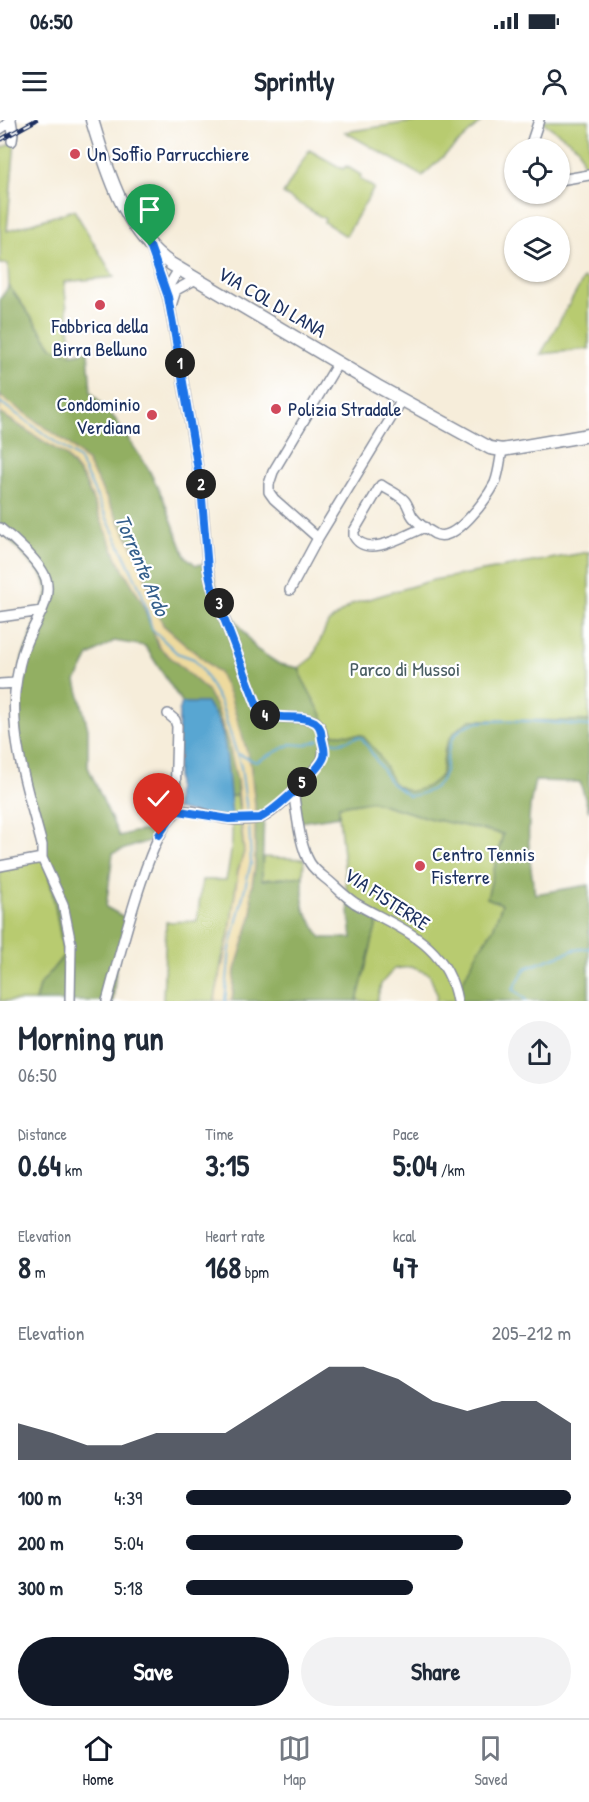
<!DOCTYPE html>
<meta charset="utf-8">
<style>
:root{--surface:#fff;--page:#f2f2f3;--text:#1f2937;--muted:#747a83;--line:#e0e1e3;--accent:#111827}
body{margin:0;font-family:"Patrick Hand",sans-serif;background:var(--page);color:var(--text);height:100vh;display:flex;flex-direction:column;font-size:22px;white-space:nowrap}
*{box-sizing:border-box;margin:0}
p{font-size:20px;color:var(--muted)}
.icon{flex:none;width:33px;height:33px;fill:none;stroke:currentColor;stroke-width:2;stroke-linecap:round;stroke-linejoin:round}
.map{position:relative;height:881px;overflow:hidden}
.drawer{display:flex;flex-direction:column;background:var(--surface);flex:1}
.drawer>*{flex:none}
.buttons{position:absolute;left:504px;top:18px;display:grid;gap:12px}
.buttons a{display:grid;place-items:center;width:66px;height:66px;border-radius:50%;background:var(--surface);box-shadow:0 2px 4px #0004;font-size:30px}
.pin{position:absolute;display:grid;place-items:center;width:51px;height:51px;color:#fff;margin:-62px -26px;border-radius:50% 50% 50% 0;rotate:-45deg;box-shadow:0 0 6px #0007}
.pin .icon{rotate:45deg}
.km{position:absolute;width:30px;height:30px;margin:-15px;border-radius:50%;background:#222;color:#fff;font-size:16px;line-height:30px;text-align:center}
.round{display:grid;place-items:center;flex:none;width:63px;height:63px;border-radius:32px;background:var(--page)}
.head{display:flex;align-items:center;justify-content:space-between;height:102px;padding:0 18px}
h1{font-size:33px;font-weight:700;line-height:45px}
.stats{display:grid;grid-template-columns:repeat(3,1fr);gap:9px;height:102px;padding:6px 18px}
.stats div{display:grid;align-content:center}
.stats b{font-size:30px;font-weight:700}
.stats small{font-size:16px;font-weight:400}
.stats p{font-size:16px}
.chart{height:168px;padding:12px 18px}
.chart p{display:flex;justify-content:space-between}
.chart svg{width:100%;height:108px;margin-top:6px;fill:var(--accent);opacity:.7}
.action{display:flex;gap:12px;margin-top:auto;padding:12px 18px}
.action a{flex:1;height:69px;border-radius:36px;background:var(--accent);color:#fff;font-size:24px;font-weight:700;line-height:69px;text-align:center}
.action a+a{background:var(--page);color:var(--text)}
ul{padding:0 18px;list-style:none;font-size:20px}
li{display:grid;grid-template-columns:96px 72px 1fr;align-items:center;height:45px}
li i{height:15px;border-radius:8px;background:var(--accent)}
.status{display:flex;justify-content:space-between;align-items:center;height:42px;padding:0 30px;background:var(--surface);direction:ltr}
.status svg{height:16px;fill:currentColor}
header{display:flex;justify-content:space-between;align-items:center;height:78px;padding:0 18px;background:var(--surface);font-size:27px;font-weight:700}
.tab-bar{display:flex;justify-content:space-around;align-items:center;height:84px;border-top:2px solid var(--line);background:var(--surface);font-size:16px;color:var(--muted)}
.tab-bar a{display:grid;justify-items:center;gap:3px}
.tab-bar .on{color:var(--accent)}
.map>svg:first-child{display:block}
</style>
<div class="status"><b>06:50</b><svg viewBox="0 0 49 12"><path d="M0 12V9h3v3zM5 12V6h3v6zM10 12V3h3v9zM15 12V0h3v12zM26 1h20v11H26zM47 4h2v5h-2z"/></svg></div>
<header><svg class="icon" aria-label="menu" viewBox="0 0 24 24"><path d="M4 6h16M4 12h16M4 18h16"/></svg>Sprintly<svg class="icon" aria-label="person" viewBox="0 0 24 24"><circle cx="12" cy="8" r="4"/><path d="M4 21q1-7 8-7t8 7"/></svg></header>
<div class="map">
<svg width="589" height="881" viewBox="0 0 589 881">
<rect width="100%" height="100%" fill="#fff"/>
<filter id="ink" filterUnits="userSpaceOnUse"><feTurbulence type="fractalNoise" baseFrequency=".0167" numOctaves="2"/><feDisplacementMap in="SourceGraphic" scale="12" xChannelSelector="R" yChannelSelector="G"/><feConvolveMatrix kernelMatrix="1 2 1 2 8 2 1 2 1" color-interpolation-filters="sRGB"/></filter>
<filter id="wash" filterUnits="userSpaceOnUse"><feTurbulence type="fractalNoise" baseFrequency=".008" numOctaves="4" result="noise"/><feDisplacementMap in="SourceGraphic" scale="24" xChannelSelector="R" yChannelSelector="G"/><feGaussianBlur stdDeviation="1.35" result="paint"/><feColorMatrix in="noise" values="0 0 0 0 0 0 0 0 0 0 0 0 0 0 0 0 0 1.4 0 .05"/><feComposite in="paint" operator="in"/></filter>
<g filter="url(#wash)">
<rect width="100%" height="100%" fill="#f6edda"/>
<path fill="#b8cb6f" stroke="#6a7d66" stroke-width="1.5" d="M425,0H481V2L422,56L345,12Z
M540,0H589V52L586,53L578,27Z
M15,21L7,111L74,90L114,157L64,162L72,234L53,228L9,166L8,144H0V29Z
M309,30L343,49L346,46L361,55L360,59L374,68L346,116L324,102L325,99L283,74Z
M584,158L589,161V229L541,234Z
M589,432V601L471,600L445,627L441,656L427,667L410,672L395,665L362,615L332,614L302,558L299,548L313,537L328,503L352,484L433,460Z
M237,675L244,732L238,751L230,811L222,839L215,881H163L166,802L197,801L202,760H226C233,729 234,708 229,677Z
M371,681L432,699L503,714L487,778L502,784L493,809L458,871L459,881H436L437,874L429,854L411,847L394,849L381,864L377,881H357L378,799L348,783L338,686Z
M262,737L304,739L303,756L262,760Z
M46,738L64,835L39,866L35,881H0V744Z"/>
<path fill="#92af62" stroke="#566f60" stroke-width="1.5" d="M9,166L53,228L72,234L88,231L91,272L115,299L148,348L164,380L185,436L196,445L210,443L219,476L256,529L279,544L299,548L302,558L332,614L362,615L377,632L395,665L410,672L427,667L441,656C448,627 441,617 471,600L589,601V692L580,662L535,661C525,699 528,736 535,774L589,765V881H459L458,871L478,831L493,809L502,784L487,778L503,714L432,699L371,681L339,686V696L301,702L293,666L264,692L262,760L303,756V787L321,818H352L348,783L378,799L357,881H232L235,850L252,794L251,770L255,747V685L250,642L219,553L163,505L137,435L87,342L69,324L0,276V179Z
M0,293L65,335L84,360L118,440L141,480L159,527L207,570L217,589L229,626L237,661V675L229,677L224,623L219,602L207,583H182L145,526L114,521L89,536L76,561L88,609V647L119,716C136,712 143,706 160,717L113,733L106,787L128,799L117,839L113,881H35L39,866L64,835L46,738L20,627L16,594L22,539L48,472L43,456L0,410Z"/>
<path fill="#eeda9e" stroke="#84847e" stroke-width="1.5" d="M0,276L69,324L87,342L137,435L163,505L219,553L230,575L250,642L255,685V747L251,770L252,794L235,850L232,881H215L216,873L230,811L238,751L244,732L237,661L229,626L217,589L207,570L159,527L141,480L118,440L84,359L74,346L65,335L0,293Z"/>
<path fill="#59a6d2" stroke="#3a6a98" stroke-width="1.5" d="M182,583H207C211,589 216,596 219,603C229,627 228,673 233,702L176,689L179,591Z"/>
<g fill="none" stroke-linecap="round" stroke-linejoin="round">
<path stroke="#59a6d2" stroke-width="2" d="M0,282L79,339L142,473L152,509L177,533L194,539L203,551L221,584L241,647L248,698
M327,620L340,623L357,617L362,618L391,663L409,676C467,668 431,628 464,607C483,594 563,604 589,606
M236,633L256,642L291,624L304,625L319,620
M225,881L230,829L251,743L249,704
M527,881L513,869L526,848L574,830L589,828"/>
</g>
</g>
<g filter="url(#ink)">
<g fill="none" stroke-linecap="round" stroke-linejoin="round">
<defs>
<path id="minor" d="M11,0L13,13L12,21
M0,9L6,5L9,0
M531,28L532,21L539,0
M560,60L589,55
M168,174L170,164L179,149
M171,186L176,170L196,159
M338,243L273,352L269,364V372L274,379L318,418L402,280
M425,407C407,414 367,440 354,416V411L381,365C388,370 398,374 404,380C409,385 409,392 413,397C418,404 428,410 435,414C455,424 487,378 495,363C499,353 500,341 502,330
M0,408C13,418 41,443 46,459C52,482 34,503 26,523C20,538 17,555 15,572C11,624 29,675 42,725V738L63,784L71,824L70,881
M290,470L318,418
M0,497L42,491
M0,564L16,563
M168,594L175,600L177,606L175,682L179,691
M293,671C297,692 299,725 310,743C315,751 323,756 330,762C338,769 346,777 355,783C399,809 447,822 457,881
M0,746L42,738
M107,881C118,843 148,715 175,693C184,686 216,698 228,699C237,700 251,700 260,698C275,694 309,656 320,643C326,636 324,611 318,604C306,592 272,604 258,588L212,467L208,449L201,367L174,210L168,177L151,127"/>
<path id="major" d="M92,0C107,51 125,112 171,144L377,266L490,328L502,330L589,315"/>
</defs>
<use href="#minor" stroke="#888e9c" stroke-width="12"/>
<use href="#major" stroke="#888e9c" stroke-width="15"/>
<use href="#minor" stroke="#fff" stroke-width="9"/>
<use href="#major" stroke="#fff" stroke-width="12"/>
<defs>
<path id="rail" d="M0,20L36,0"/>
</defs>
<use href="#rail" stroke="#1b2f5e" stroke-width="4.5"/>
<use href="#rail" stroke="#fff" stroke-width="2" stroke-dasharray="7" stroke-linecap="butt"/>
</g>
</g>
<g fill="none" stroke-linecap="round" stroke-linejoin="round" filter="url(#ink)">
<defs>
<path id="route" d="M150,126L168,177L174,210L201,367L208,449L212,467L258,588C272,604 298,592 315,602C321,606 321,612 322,619C323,624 326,631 324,637C319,651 274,691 260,698L229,699L179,691L173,694L159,715"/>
</defs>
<use href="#route" stroke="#fff" stroke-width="12"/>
<use href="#route" stroke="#1a73e8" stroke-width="8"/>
</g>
<g fill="#d1495b" stroke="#fff" stroke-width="2">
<circle cx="75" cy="34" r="6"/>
<circle cx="100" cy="185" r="6"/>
<circle cx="276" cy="289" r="6"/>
<circle cx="152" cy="295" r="6"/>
<circle cx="420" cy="746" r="6"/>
</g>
<g text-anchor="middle" stroke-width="4.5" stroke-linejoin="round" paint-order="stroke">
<g font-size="20" fill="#1b2f5e" stroke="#fff" text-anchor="start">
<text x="87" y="41">Un Soffio Parrucchiere</text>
<text x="100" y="213" text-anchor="middle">Fabbrica della<tspan x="100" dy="23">Birra Belluno</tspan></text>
<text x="140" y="291" text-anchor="end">Condominio<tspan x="140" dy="23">Verdiana</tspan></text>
<text x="288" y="296">Polizia Stradale</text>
<text x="432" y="741">Centro Tennis<tspan x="432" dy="23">Fisterre</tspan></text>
</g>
<g font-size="20" fill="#1b2f5e" stroke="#fff">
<text transform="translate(272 182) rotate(30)" y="7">VIA COL DI LANA</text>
<text transform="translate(387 779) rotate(33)" y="7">VIA FISTERRE</text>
</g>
<g font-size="20" fill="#4a5e63" stroke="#fff">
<text x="405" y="556">Parco di Mussoi</text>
</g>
<g font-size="21" font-style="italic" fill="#345f8c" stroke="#fff">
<text transform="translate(142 445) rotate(67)" y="7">Torrente Ardo</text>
</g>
</g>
</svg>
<div class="buttons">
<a><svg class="icon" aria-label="locate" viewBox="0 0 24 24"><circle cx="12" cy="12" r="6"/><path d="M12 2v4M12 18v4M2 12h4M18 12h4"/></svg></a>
<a><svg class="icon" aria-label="layers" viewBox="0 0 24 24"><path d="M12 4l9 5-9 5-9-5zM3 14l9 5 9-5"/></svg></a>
</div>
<div class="pin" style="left:150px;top:126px;background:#1e9e55"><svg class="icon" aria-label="arrive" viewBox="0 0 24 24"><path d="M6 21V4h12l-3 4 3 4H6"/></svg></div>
<div class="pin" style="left:159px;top:715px;background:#d93025"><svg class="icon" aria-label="check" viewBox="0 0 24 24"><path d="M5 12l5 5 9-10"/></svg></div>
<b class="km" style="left:180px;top:243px">1</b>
<b class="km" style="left:201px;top:364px">2</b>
<b class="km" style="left:219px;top:483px">3</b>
<b class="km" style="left:265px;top:595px">4</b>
<b class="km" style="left:302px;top:662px">5</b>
</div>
<section class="drawer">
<div class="head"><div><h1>Morning run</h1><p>06:50</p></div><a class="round"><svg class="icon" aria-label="share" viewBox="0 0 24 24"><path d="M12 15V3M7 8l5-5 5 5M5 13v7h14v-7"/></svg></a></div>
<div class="stats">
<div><p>Distance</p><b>0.64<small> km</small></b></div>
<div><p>Time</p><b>3:15</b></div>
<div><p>Pace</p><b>5:04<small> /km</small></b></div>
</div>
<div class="stats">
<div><p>Elevation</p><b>8<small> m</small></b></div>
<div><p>Heart rate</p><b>168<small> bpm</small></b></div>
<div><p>kcal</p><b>47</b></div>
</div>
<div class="chart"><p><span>Elevation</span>205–212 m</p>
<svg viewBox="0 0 160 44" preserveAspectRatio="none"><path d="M0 44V29L10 33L20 38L30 38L40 33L50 33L60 33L70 24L80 15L90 6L100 6L110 11L120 20L130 24L140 20L150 20L160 29V44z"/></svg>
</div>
<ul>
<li><b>100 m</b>4:39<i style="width:100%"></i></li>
<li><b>200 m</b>5:04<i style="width:72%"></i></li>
<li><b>300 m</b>5:18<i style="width:59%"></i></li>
</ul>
<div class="action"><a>Save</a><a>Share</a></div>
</section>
<nav class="tab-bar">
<a class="on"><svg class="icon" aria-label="home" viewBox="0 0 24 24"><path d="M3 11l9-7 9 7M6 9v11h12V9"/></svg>Home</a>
<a><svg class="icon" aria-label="map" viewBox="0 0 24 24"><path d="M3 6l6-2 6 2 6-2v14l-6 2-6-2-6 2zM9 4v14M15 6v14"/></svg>Map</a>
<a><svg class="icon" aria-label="saved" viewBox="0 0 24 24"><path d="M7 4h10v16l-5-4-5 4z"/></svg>Saved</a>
</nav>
